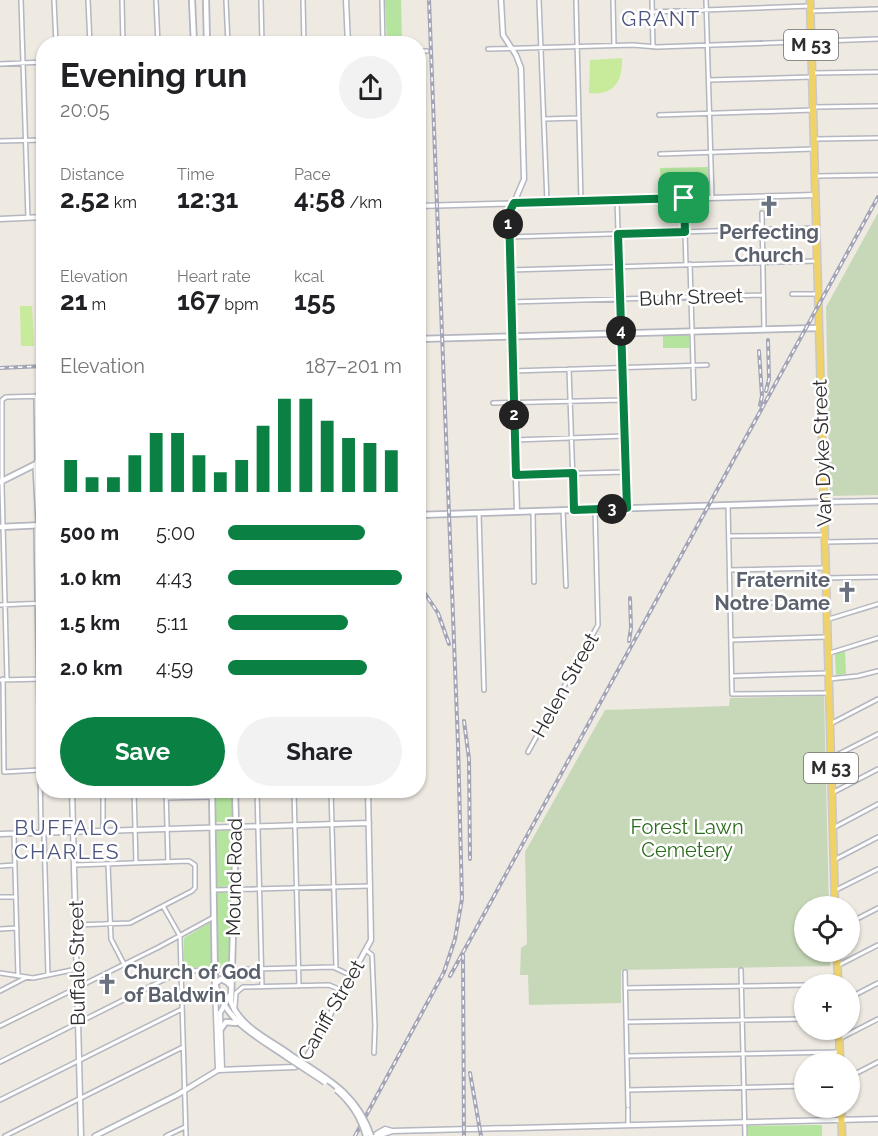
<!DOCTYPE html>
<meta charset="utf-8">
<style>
:root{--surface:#fff;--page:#f2f2f2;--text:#202124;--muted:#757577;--accent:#0b8043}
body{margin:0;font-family:Raleway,sans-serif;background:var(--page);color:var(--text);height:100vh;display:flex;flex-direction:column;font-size:22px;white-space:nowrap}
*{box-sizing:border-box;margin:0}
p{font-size:20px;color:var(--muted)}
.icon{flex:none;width:33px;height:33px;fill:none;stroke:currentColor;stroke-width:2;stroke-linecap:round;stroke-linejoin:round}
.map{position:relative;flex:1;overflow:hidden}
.side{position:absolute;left:36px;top:36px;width:390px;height:762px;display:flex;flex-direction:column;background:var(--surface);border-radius:24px;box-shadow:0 2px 4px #0004}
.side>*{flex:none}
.tools{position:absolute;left:794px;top:896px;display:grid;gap:12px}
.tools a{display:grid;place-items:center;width:66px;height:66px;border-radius:50%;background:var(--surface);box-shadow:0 2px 4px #0004;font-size:30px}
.pin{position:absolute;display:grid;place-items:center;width:51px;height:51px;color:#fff;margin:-26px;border-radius:12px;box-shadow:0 3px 9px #0006}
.km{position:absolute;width:30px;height:30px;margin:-15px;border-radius:50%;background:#222;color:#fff;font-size:16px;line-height:30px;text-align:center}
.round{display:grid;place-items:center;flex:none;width:63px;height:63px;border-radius:32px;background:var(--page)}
.summary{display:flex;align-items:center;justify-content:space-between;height:102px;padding:0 24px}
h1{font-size:33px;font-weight:700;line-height:45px}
.metrics{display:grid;grid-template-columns:repeat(3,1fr);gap:9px;height:102px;padding:6px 24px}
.metrics div{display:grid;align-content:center}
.metrics b{font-size:26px;font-weight:700}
.metrics small{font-size:16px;font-weight:400}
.metrics p{font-size:16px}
.chart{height:168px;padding:12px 24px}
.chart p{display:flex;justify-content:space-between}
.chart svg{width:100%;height:108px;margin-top:6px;stroke:var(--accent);stroke-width:6}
.button{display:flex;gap:12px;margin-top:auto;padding:12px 24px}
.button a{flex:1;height:69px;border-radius:36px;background:var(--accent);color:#fff;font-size:24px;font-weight:700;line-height:69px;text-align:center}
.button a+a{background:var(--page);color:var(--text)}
ul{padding:0 24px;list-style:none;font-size:20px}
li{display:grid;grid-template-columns:96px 72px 1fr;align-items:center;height:45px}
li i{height:15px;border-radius:8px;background:var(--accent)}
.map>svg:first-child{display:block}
</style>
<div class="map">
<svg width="878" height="1136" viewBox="0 0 878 1136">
<rect width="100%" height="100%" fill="#eee9e1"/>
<path fill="#b4e49e" d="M385,0H401L402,43H387Z
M708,167V192L661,193L660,168Z
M689,335V348H663V336Z
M845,651L846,674L836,675L835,654Z
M215,791H233L234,822H216Z
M233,830L232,886L218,887L216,885L215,878L216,831Z
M218,892L231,893L229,968H219L217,962L216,896Z
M211,922L212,967L184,968V938Z
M822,1125V1136H748V1126Z"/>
<path fill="#c7d8b8" d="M878,213V495L830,496L826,307Z
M824,696L829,906H804V951H830V966L621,970V1003L529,1005L528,975H520L521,948L527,944L525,852L605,710L729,706L730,698Z"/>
<path fill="#c7eb9a" d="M622,58C623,81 614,96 589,93L590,60Z
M20,306H32L34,346H21Z"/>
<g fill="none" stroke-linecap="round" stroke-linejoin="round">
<defs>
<path id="minor" d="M21,0L28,218
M54,0L56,44
M88,0L90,44
M122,0L123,44
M156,0L158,44
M226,0L228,44
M261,0L262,44
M303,0L304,44
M382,0L383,44
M539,0L547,202
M576,0L581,201
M613,0L614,45
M652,0L653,47
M706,0L712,197
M812,11L878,9
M652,12L810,6
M488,49L633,45L657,47L878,39
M418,51H427
M0,64L44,62
M814,73L878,72
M709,80L812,77
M815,107L878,106
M659,115L813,110
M544,119L579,118
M816,139L878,138
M0,141L44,140
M660,154L814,149
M817,176L878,175
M684,198L686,265
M617,200L627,508
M762,213L764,329
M508,237L816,228
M690,264L694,398
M510,270L817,261
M792,294H817
M510,302L763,295
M569,369L574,510
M512,371L707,365
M36,396L37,459L35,469L38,522L36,530L41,829L44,835L48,975
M493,403L623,400
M515,440L624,436
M516,475L625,472
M728,505L732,694L829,693
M563,510L566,586
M533,511L534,582
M479,513L484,690
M729,536L823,535
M826,542L878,541
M730,570L826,568
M826,578L878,577
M731,604L825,601
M0,605L44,603
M829,619L878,604
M732,640L826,637
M830,653L878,638
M732,676L829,673
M3,679L4,772L40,770
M7,679L2,486V400L6,397L44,396
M829,679L858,676L878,671
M0,680L44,679
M832,723L878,699
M528,752L598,625L595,509
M833,757L878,734
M103,790V830
M134,790L136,863
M166,790L168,862
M257,790L262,987
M294,790L299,986
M331,790L336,968
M834,792L878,769
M166,798L212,797
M835,827L878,804
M14,834L18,976
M836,859L878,837
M108,864L111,939L124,964
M75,865L189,861L195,865V888L192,891L130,923L76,925
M0,866L15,865
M213,890L370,886
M836,890L878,869
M0,897H16
M163,906L180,936L186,1136
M849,923L878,908
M0,929L17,928
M366,950L372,955L375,1026L374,1053
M839,965L878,945
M741,970L745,1136
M625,972L628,1106
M0,973L33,978L77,969
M625,988L804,985
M0,991L27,977
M849,998L878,983
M235,1007L236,993L243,987L329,985L343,991
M626,1022L804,1019
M0,1026L159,947L214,917
M841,1038L878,1019
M627,1056L838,1052
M0,1062L181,971L333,967L352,976
M849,1077L878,1062
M628,1090L804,1086
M0,1100L182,1009
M628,1109V1124
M5,1136L183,1047
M166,1136L185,1127"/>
<path id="tertiary" d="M346,0L348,44
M501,0L503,35L516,55L521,68L524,179L508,217L517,512
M418,206L815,195
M0,219L44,217
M825,502L878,501
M72,790L81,1136
M0,834L369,823
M215,988L218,1070
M222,1069L220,1013L230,995
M95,1136L177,1095L218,1070L295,1067L303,1064L371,940L368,790
M373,1136L385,1129L392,1131L878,1119
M378,1136L392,1131"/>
<path id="secondary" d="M192,0L194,44
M206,0L207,44
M418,339L819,328
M0,482L44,460
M418,515L824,502
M0,527L44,525
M212,790L215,984C225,1021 258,1037 287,1057
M235,790L236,826L231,1002C240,1027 268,1039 289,1054
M215,984L221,979L227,982L231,986
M220,1030L226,1022L236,1023"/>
<path id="primary" d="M810,0L835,906
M837,951L838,984
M839,1029L840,1062
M841,1107L842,1136"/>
</defs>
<use href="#minor" stroke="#b4b6c0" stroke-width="6"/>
<use href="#tertiary" stroke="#b4b6c0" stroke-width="7"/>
<use href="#secondary" stroke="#b4b6c0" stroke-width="8"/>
<use href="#primary" stroke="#c9c9c9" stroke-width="9"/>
<use href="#minor" stroke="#fff" stroke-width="3"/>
<use href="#tertiary" stroke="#fff" stroke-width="4"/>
<use href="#secondary" stroke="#fff" stroke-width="4.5"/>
<use href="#primary" stroke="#f0d364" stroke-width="6"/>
<defs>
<path id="rail" d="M759,351L762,396L760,405
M0,368L44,366
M766,391L769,379L768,340
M418,583L438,613L449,644
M629,641L631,628L630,598
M464,721L469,759L470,859
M463,955L464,1136
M450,976L878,197
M470,1073L481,1136
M355,1136L444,972L455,939L462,899L458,744L429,0"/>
</defs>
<use href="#rail" stroke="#a3a5b7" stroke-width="4"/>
<use href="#rail" stroke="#fff" stroke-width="1.5" stroke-dasharray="4.5" stroke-linecap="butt"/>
<defs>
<path id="secondary-bridge" d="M289,1054C325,1078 356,1092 371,1136
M287,1057L325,1082
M337,1090C352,1103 361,1117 366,1136"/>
</defs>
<use href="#secondary-bridge" stroke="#b4b6c0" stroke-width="8" stroke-linecap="butt"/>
<use href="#secondary-bridge" stroke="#fff" stroke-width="4.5"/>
</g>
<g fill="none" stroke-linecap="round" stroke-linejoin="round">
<defs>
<path id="route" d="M684,198L685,232L618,234L627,508L574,510L573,473L516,475L509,213L514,203Z"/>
</defs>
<use href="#route" stroke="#fff" stroke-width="12"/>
<use href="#route" stroke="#0b8043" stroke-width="8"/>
</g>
<defs>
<symbol id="church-bare" viewBox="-9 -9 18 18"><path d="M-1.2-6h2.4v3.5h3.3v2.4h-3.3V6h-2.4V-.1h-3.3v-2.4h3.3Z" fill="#6b7280" stroke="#fff" stroke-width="2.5" paint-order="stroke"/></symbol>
</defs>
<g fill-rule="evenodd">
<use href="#church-bare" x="754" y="191" width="30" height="30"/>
<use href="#church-bare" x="832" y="577" width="30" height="30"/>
<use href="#church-bare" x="92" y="969" width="30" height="30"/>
</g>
<g text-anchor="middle" stroke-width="5" stroke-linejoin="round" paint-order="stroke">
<g fill="#fff" stroke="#6d6d6d" stroke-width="1.5">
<rect x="784" y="30" width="54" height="30" rx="4.5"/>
<rect x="804" y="753" width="54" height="30" rx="4.5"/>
</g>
<g font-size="18" font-weight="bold" fill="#2e2e2e">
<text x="811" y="51">M 53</text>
<text x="831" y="774">M 53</text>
</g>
<g font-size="20" font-weight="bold" fill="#5b616d" stroke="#fff">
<text x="769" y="239">Perfecting<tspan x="769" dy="23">Church</tspan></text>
<text x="830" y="587" text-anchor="end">Fraternite<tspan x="830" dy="23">Notre Dame</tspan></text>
<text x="124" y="979" text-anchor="start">Church of God<tspan x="124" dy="23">of Baldwin</tspan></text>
</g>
<g font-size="20" fill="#2e2e2e" stroke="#fff">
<text transform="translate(691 297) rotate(-2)" y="7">Buhr Street</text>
<text transform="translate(822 453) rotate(-92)" y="7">Van Dyke Street</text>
<text transform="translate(565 685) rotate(-61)" y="7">Helen Street</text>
<text transform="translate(234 877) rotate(-89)" y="7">Mound Road</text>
<text transform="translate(77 963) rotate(-91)" y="7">Buffalo Street</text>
<text transform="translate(331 1010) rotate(-60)" y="7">Caniff Street</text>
</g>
<g font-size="20" fill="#2b6c1c" stroke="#fff">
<text x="687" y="834">Forest Lawn<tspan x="687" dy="23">Cemetery</tspan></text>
</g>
<g font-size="21" letter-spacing="1.5" fill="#4d557f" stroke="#fff">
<text x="661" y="26">GRANT</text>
<text x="67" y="835">BUFFALO<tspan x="67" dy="24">CHARLES</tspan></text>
</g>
</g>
</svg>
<div class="tools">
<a><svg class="icon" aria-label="locate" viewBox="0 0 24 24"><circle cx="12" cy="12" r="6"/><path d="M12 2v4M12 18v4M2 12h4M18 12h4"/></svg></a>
<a>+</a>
<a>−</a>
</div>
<div class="pin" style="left:684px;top:198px;background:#1e9e55"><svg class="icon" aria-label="arrive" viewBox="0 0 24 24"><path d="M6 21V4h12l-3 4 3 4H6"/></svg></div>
<b class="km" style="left:508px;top:224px">1</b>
<b class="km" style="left:514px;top:415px">2</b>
<b class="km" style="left:612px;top:509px">3</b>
<b class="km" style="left:621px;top:331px">4</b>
<section class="side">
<div class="summary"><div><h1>Evening run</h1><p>20:05</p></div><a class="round"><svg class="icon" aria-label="share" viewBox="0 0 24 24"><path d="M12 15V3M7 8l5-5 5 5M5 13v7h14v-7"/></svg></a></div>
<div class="metrics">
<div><p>Distance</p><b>2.52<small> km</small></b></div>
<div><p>Time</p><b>12:31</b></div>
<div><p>Pace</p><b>4:58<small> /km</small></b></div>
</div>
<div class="metrics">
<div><p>Elevation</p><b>21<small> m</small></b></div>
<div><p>Heart rate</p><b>167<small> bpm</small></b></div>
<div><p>kcal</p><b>155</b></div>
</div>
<div class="chart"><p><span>Elevation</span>187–201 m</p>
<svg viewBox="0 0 160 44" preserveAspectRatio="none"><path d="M5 44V31M15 44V38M25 44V38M35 44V29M45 44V20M55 44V20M65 44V29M75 44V36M85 44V31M95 44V17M105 44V6M115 44V6M125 44V15M135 44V22M145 44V24M155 44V27"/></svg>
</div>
<ul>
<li><b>500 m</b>5:00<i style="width:79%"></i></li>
<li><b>1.0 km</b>4:43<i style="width:100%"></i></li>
<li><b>1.5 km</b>5:11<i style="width:69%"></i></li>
<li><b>2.0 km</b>4:59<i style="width:80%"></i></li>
</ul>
<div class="button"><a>Save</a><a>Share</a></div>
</section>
</div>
